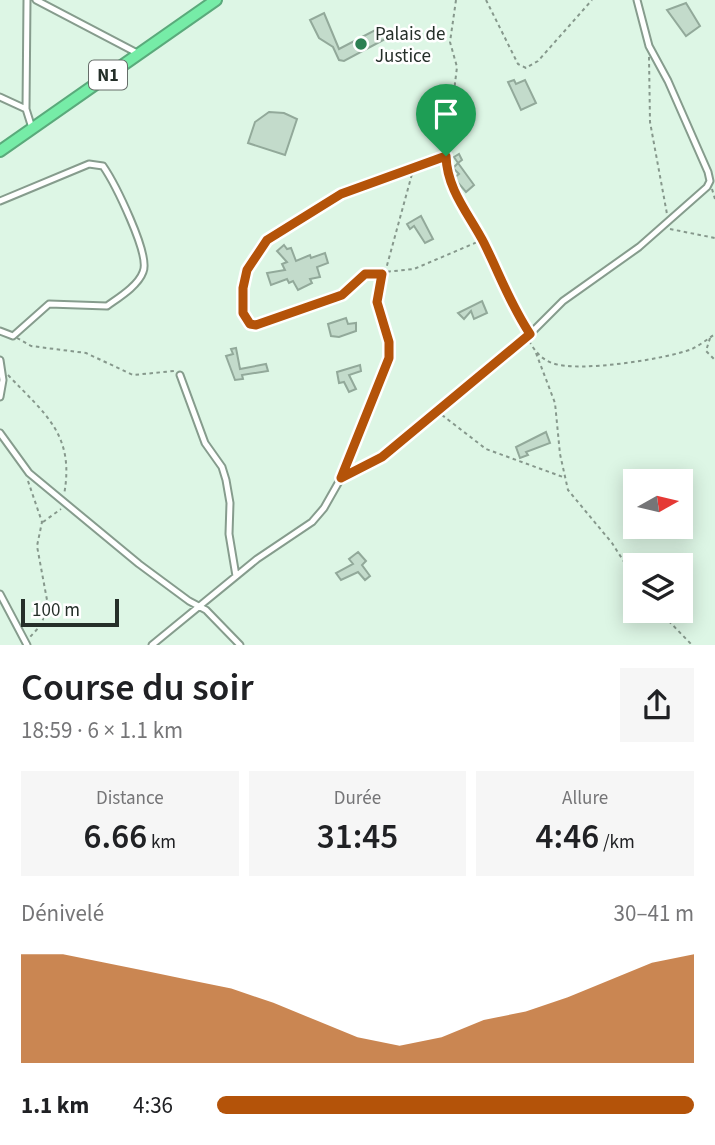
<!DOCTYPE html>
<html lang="fr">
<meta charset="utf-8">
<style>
:root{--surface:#fff;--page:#f6f6f6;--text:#202124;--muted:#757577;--accent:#b45309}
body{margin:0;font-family:"Source Sans 3",sans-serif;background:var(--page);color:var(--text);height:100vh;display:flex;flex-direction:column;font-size:26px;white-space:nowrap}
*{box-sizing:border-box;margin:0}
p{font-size:23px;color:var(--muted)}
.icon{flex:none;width:38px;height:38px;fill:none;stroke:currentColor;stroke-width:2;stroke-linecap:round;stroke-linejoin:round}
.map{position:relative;height:645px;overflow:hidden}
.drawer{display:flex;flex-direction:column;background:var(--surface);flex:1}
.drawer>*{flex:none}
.needle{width:46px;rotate:82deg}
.tools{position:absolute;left:623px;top:469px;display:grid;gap:14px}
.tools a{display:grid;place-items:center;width:70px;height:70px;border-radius:0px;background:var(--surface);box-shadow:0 4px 18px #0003;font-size:35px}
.scale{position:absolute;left:21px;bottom:18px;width:98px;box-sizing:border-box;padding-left:7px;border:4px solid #252f29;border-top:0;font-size:19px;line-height:24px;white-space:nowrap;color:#252f29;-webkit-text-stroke:5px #fff;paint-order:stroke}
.pin{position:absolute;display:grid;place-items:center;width:60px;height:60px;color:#fff;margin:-72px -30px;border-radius:50% 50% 50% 0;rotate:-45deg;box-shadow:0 0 7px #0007}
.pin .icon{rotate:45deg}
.round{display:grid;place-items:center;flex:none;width:74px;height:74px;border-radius:0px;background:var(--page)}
.headline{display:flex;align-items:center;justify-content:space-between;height:119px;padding:0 21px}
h1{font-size:38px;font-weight:600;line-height:52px}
.stats{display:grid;grid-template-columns:repeat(3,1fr);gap:10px;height:119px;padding:7px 21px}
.stats div{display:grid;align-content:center;border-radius:0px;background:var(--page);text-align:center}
.stats b{font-size:35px;font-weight:600}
.stats small{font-size:19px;font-weight:400}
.stats p{font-size:19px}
.chart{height:196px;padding:14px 21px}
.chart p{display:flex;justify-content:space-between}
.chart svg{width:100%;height:126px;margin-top:7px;fill:var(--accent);opacity:.7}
ul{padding:0 21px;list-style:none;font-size:23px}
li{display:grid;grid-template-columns:112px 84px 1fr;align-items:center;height:52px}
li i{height:18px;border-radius:9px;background:var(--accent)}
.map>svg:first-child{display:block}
</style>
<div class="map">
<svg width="715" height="645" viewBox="0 0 715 645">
<rect width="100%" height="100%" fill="#ddf6e5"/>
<path fill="#c3dbcb" stroke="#92a99a" stroke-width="2" d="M686,3L700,26L686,36L667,10Z
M324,13L339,49L381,27L387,38L344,61L339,60L333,47L319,38L310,20Z
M514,80L516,84L525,80L536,103L521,110L508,82Z
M269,112L284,113L297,119L285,155L248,143L255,122Z
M459,154L462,160L458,163L474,185L466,192L454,178L459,174L453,168L458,163L454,157Z
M421,216L433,239L425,243L414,226L410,229L407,224Z
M284,245L287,249L291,248L296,261L310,255L311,258L325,253L328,263L317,267L320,277L310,279L312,283L298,290L293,281L289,283L287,279L271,285L267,273L285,270L282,264L287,262L277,251Z
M482,301L487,313L474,319L471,311L464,319L458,313Z
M346,318L348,324L356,323V331L339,337L331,336L328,324Z
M236,348L240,369L266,364L268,371L242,375L243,379L235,380L226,356L233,354L231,349Z
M360,365L361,371L349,375L356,389L349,392L344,382L339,383L337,372Z
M546,432L550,443L526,452L528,455L520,458L516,447Z
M358,552L366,561L362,565L370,576L365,580L358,572L341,580L336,573L353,564L349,559Z"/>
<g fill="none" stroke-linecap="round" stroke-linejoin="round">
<defs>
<path id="street" d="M36,0L139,54
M0,97L26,109L32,128
M26,109L27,0
M0,201L89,164L103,166C114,182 151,255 143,272C138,286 118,298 107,306L49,304L13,336L0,331
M0,360L3,380L0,397
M180,375L205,443L222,467L226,480L230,503L229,534L236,576
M0,433L29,473L139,564L189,601L206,610L240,645
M0,594L27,645
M152,645L257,559L312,522L324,508L341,478L382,457L530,334L563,301L639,247L707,187L710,181L708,172L668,81L649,46L637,0"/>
<path id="highway" d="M0,151L216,0"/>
</defs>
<use href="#street" stroke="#869c8d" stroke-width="9"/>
<use href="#highway" stroke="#5aaa7b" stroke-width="14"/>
<path stroke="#86988c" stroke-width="2" stroke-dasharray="3.5 3.5" stroke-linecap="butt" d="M456,0L450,42L457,67L446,156L449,180L482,240L503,288L527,330
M486,0L518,64L526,68L538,61L592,0
M649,57L650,122L667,214
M414,170L341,195L267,240L247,270L242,300L246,319L256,325L342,295L365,274L414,269L482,240
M712,189L715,199
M670,229L715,238
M17,338L31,346L86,353L133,375L174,371
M710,338L706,351L715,360
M529,341C535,351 541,359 552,363C578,373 666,359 692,349C700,345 708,339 715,334
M536,353L555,403L560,454L568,490L612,543L635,579
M8,375C46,415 75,435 64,495
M442,415L486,449L563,477
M344,471L389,358V342L377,302L412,174L418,167L446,156
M28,481L42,522L37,546L47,600L42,624L30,637
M43,522L61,509
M659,611L692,645"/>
<use href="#street" stroke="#fff" stroke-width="5"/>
<use href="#highway" stroke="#76eca7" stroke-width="10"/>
</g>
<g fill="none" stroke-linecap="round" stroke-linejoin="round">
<defs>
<path id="route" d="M446,156C447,190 469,214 484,243C500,275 510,304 530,334L382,457L341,478L389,358V342L377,302L382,274H365L342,295L256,325L250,324L243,313V288L247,270L267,240L341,194Z"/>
</defs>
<use href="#route" stroke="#fff" stroke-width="14"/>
<use href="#route" stroke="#b45309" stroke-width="9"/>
</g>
<circle fill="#2c7f52" stroke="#fff" stroke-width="2.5" cx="361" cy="44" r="7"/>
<g text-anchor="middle" stroke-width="5" stroke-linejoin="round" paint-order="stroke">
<rect fill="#fff" stroke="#666d69" stroke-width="2" x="89" y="60.5" width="38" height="29" rx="5"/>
<g font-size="18" font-weight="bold" fill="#252f29">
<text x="108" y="81">N1</text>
</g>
<g font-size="19" fill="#252f29" stroke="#fff" text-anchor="start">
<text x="375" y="40">Palais de<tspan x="375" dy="22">Justice</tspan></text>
</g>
</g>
</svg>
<div class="tools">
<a><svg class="needle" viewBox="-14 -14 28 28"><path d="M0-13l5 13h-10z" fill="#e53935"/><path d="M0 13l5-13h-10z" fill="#757577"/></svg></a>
<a><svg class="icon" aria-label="layers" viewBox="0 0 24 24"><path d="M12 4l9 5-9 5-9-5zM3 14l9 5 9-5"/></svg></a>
</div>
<div class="scale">100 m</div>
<div class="pin" style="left:446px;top:156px;background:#1e9e55"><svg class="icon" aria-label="arrive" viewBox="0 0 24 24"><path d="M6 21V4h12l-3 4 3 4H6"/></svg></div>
</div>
<section class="drawer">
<div class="headline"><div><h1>Course du soir</h1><p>18:59 · 6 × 1.1 km</p></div><a class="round"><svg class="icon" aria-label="share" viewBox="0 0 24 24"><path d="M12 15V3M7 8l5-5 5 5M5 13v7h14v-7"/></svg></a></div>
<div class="stats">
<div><p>Distance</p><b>6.66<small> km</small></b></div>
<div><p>Durée</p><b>31:45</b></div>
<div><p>Allure</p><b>4:46<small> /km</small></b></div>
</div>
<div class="chart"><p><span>Dénivelé</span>30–41 m</p>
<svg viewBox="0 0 160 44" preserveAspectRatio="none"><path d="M0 44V6L10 6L20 9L30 12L40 15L50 18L60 23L70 29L80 35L90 38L100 35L110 29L120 26L130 21L140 15L150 9L160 6V44z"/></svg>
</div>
<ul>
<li><b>1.1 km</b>4:36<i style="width:100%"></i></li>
</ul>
</section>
